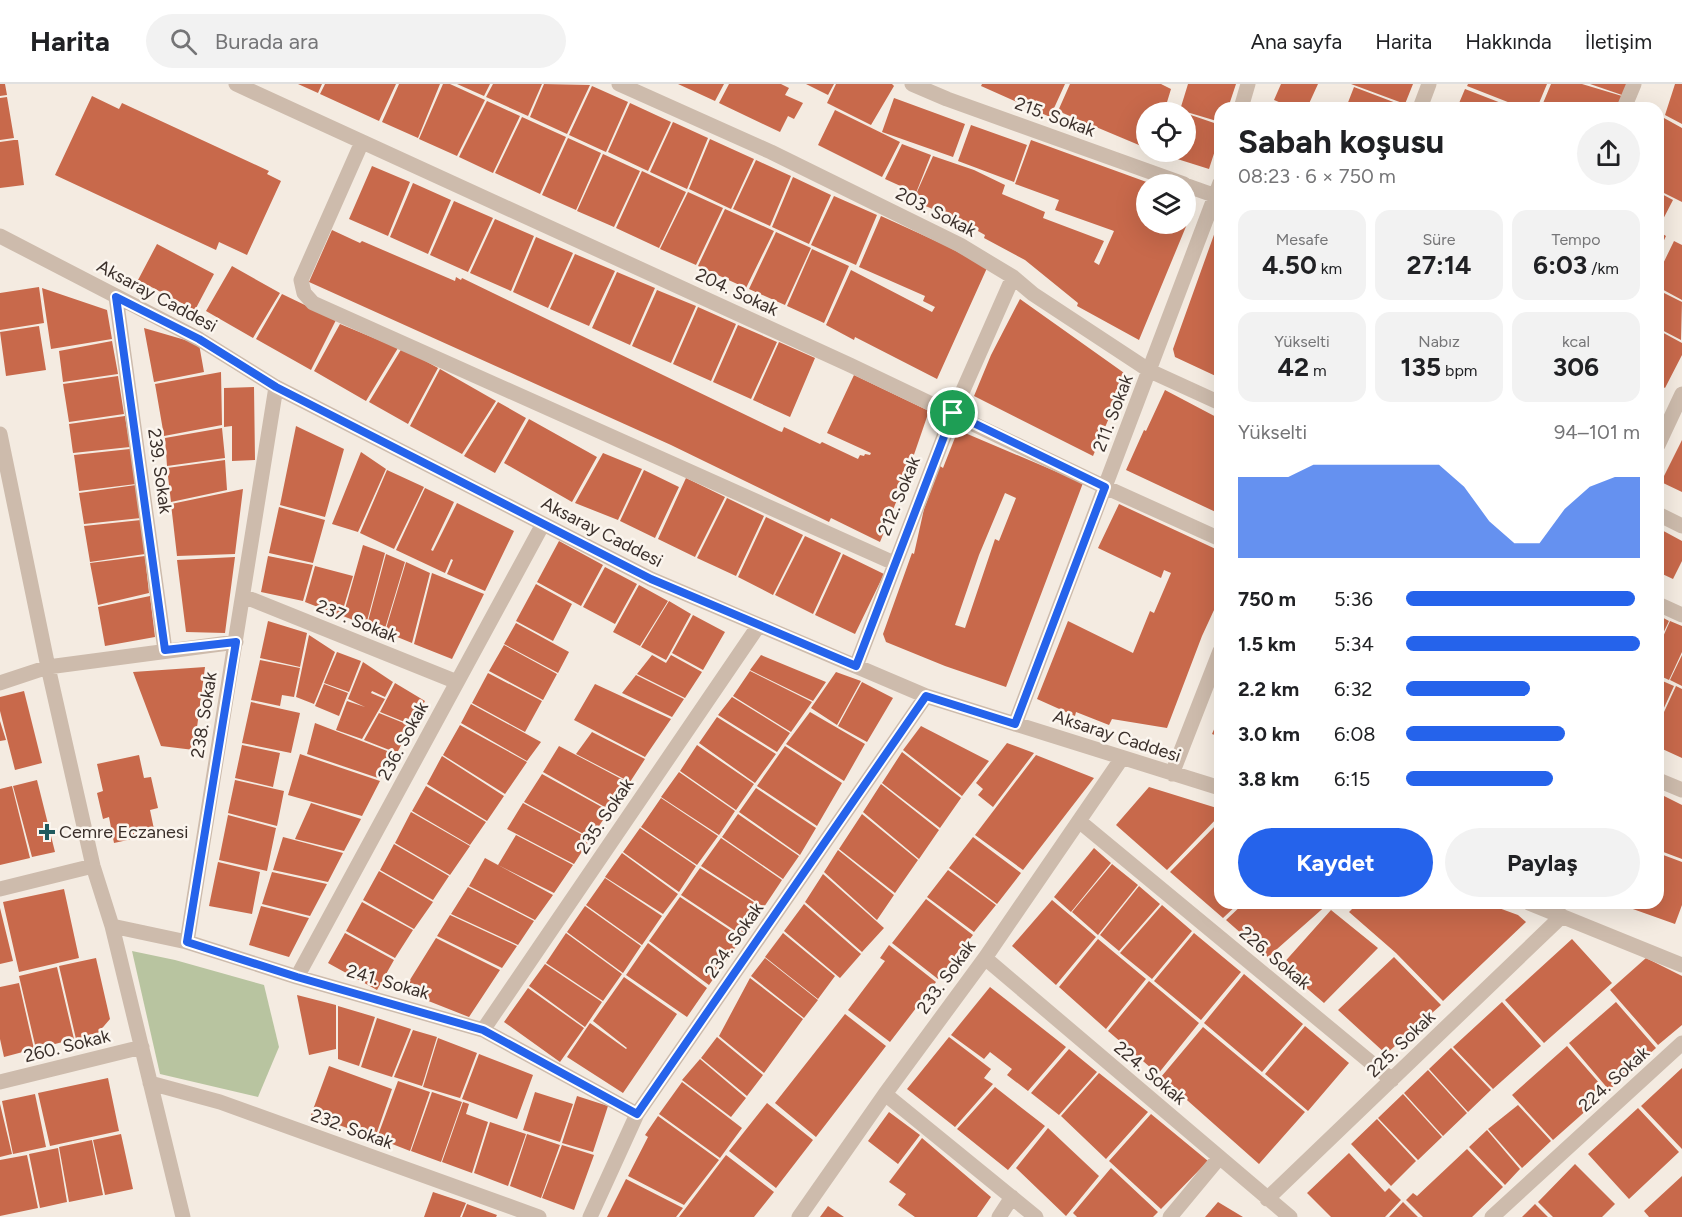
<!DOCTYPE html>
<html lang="tr">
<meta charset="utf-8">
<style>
:root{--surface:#fff;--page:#f2f2f2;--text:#202124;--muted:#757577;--line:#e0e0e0;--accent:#2563eb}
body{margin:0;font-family:Figtree,sans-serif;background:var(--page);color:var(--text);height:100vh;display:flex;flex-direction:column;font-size:22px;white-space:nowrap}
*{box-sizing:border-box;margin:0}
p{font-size:20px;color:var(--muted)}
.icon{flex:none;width:33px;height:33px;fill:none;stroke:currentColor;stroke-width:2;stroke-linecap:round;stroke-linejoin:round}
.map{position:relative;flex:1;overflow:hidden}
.side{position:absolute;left:1214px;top:18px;width:450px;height:807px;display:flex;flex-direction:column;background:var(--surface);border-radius:18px;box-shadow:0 6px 24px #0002}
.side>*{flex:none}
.fabs{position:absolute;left:1136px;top:18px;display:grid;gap:12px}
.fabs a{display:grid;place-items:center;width:60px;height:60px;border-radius:50%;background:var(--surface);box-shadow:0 6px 24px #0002;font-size:30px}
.pin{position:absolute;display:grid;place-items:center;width:51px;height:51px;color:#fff;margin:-26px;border:3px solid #fff;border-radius:50%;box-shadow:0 2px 6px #0007}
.round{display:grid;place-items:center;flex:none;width:63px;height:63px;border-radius:32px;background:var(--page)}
.overview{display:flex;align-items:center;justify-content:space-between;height:102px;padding:0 24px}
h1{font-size:33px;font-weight:700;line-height:45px}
.metrics{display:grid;grid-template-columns:repeat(3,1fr);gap:9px;height:102px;padding:6px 24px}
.metrics div{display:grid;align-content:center;border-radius:15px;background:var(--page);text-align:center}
.metrics b{font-size:26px;font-weight:700}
.metrics small{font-size:16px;font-weight:400}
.metrics p{font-size:16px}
.chart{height:168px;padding:12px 24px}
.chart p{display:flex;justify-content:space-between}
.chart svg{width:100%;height:108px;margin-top:6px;fill:var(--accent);opacity:.7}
.action{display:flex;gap:12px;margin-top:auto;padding:12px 24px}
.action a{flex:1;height:69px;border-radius:36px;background:var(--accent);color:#fff;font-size:24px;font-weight:700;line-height:69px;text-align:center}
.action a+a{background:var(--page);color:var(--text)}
ul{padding:0 24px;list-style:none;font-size:20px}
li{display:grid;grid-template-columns:96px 72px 1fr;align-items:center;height:45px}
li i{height:15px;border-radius:8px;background:var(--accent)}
header{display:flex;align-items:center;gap:36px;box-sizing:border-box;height:84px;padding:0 30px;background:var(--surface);border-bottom:2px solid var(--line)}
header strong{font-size:28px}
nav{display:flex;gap:33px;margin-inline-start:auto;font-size:21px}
.search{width:420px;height:54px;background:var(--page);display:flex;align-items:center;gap:15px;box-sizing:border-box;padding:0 21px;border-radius:33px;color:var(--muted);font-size:22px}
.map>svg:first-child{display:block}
</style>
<header>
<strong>Harita</strong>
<div class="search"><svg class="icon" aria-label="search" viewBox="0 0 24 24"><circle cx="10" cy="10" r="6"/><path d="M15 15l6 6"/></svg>Burada ara</div>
<nav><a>Ana sayfa</a><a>Harita</a><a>Hakkında</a><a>İletişim</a></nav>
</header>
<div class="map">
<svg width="1682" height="1133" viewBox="0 0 1682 1133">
<rect width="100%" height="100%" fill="#f4ebe1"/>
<path fill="#b8c4a0" d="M132,867L175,876L264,901L279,963L258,1013L160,990Z"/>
<path fill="#c8694b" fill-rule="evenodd" d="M0,0H5L7,11L0,12Z
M298,0H322L318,9Z
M325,0H396L379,37L320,10Z
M399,0H440L418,54L382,38Z
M443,0H450L485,16L457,72L419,55Z
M457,0H490L484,12Z
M493,0H542L528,32L486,13Z
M544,0L590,1L567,50L530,33Z
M678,0H724L715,17Z
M729,0H781L789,4L785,11L803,19L794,35L788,32L780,48L719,19Z
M806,0H834L828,11Z
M836,0H892L894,2L871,41L827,19Z
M982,0H1065L1050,33L981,2Z
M1070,0H1161L1171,5L1164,28H1146V64L1058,27Z
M1188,0H1236L1228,24H1220V38L1180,26Z
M1281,0H1318L1307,24H1293L1274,16Z
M1351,0H1413L1405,20Z
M1468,0H1547L1537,24H1523L1467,2Z
M1551,0H1582L1622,12L1617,24H1541Z
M1590,0H1627L1622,11Z
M1675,0H1682V40L1665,31Z
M592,2L628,18L606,68L569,51Z
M1354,3L1404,22L1403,24H1354L1347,21Z
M1465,5L1514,24H1457Z
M92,12L119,25L122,19L269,87L267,90L281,97L247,171L219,158L216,166L55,91Z
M7,13L14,54L0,56V14Z
M894,14L965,40L953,73L882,48Z
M487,17L520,32L493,89L459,73Z
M630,19L671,38L648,87L608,68Z
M835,26L900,58L882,93L818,61Z
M1185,29L1220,41V51L1209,85L1155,68H1185Z
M522,33L566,53L540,110L495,89Z
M1664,34L1682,44V118L1658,106V47Z
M673,38L708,54L687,105L650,88Z
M971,41L1027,61L1014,98L958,77Z
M568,54L601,69L576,126L542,111Z
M710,55L754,75L731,125L689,105Z
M14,56H18L24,101L0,104V58Z
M1031,56L1152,100H1146V140H1185V125L1192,128L1139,256L1077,222L1078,219L1025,176L984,154L985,151L955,134L913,117L933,72L974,86L1005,101L1002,110L1045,128L1043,134L1104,157L1094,178L1099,181L1114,147L1055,126L1059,116L1015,100Z
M902,60L931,71L916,109L885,95Z
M603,70L640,87L614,143L577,127Z
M756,76L791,92L770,142L733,125Z
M372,82L410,98L388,152L349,135Z
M642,87L686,108L659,164L616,144Z
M793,93L831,111L809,160L772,143Z
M413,99L451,116L428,170L390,153Z
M688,108L723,124L696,181L660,165Z
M1658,108L1673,116L1658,145Z
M834,112L877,131L856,181L811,161Z
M454,117L493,134L468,188L430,171Z
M725,125L774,147L746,204L698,182Z
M881,132L947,162L987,184L937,295L855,253L854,256L826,241L851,186L932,228L935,223L923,217L925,212L859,183Z
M1220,134V294L1175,273L1173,265Z
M495,135L534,152L511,207L470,189Z
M332,146L360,159L362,157L455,197L456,193L461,196L462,194L779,347L782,348L784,343L820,360L822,358L858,375L860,371L864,372L865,370L870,371L871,369L827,349L854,291L929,327L907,391L880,458L831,434L829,438L671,361L309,198Z
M1658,147L1666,152L1658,169Z
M776,148L811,164L785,221L749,205Z
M536,153L573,169L548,224L513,208Z
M1674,157L1682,161V216L1658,203V190Z
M157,160L214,190L195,226L138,196Z
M812,165L849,182L824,239L787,222Z
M575,170L615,187L589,242L550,225Z
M232,182L280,209L253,254L206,227Z
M617,188L655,204L630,261L592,244Z
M39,203L44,239L0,246V209Z
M42,204L107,226L112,255L51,265Z
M657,206L696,222L671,279L632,262Z
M1658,206L1682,218L1681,256L1658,244Z
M282,210L336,236L311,286L256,255Z
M1020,215L1127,291L1093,372L974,312L991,271Z
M698,223L736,240L711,297L673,280Z
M340,240L398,264L366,317L314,287Z
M738,241L777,258L751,315L713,298Z
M39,242L46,286L6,292L0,248Z
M144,244L199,260L204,288L154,298Z
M1658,246L1682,259V271L1665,304L1658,300Z
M112,257L118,290L63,298L59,267Z
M779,258L815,274L790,333L753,316Z
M402,264L438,284L408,340L369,318Z
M440,285L496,317L462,370L410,342Z
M221,288L222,341L164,352L155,300Z
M118,292L124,330L69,338L63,300Z
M254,303L255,376L232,377V342L224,343V304Z
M1658,303L1664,306L1658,320Z
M1165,306L1220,335V430L1126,386L1144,346L1146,347Z
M498,318L526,334L495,389L464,372Z
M125,332L130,363L73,369L69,340Z
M529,335L597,373L572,418L504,379Z
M296,342L344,365L325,433L280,421Z
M222,344L225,374L167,382L165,354Z
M958,346L1083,399L1006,603L945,582L886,558L883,550L912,469L914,470L924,425L940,382L943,384ZM1005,409L1016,414L999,457L995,455L965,544L955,541L979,471Z
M1682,356V408L1661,398Z
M130,365L136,400L79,407L74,371Z
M361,368L386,385L358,448L332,440Z
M603,369L642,385L618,436L575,419Z
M225,376L227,406L171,418L167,384Z
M387,386L424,403L394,465L360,449Z
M644,386L679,403L655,454L620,437Z
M686,394L725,413L695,473L658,455Z
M136,401L141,434L84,440L79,409Z
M425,404L454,418L431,466L433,467L457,419L514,447L485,507L447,490L453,476L451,475L445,489L396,466Z
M243,405L235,470L177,472L171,420Z
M727,414L764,432L736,492L697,474Z
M1119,420L1220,467V496L1214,509L1220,513L1202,552L1167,644L1112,635L1109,641L1076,628L1075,632L1037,615L1068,537L1133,569L1150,527L1154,529L1171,489L1164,486L1161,494L1098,464Z
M279,423L325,436L313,479L269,469Z
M766,433L803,451L773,511L738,493Z
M141,436L145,470L90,478L84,442Z
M1658,444L1682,457V477L1673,495L1658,488Z
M805,452L841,469L813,530L775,511Z
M559,457L603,481L581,522L537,498Z
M363,461L385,469L366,541L343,532Z
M386,470L405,478L384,548L367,541Z
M843,470L884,490L855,550L815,531Z
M145,472L149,509L98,521L90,479Z
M268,472L313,481L303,517L261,508Z
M235,473L225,549L186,548L177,476Z
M406,478L430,489L412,559L385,548Z
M315,482L353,492L341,532L305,518Z
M605,483L637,500L615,540L583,523Z
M432,489L484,510L452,575L414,560Z
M536,500L572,520L553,557L516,537Z
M639,501L668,517L640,562L613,548Z
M150,512L155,553L105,562L98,523Z
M669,517L691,530L666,576L641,563Z
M693,531L725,548L703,586L672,569Z
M1658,531L1669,537L1658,560Z
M268,537L307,549L300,583L260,574Z
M1670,537L1682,542V568L1669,596L1658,591V564Z
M516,539L569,568L558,589L504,560Z
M309,551L335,568L314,620L296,613Z
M504,561L557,590L543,616L489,587Z
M337,568L361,577L349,608L324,599Z
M652,571L666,579L671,571L702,588L685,614L637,590Z
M761,571L826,598L813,617L750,586Z
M1682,571V602L1670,596Z
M260,576L300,584L294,613L282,611L280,622L251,616Z
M363,578L393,598L385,613L372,607L371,609L385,615L362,655L336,646L347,617L365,623L348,615Z
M205,583L194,666L161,662L133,588Z
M750,587L812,618L791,648L733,612Z
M836,588L861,597L837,641L811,624Z
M488,589L542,617L525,648L472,619Z
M636,591L684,615L672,633L622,609Z
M1658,595L1674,602L1658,637Z
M862,598L893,614L867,658L838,642Z
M395,599L425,617L412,641L380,628Z
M324,600L348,609L339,632L315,622Z
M595,600L671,635L645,673L574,636Z
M1676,602L1682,605V674L1658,663V641Z
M24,607L42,679L15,686L0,627V613Z
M732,613L790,649L777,668L718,631Z
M251,618L300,629L291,669L242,659Z
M471,620L541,658L527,677L461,639Z
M810,628L865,660L844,697L786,660Z
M379,629L411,642L397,669L364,656Z
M1220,632V653L1212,650Z
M717,633L776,670L755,699L699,659Z
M0,637L6,656L0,657Z
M315,639L395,670L381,695L307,670Z
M460,641L527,678L505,710L443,671Z
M921,642L989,677L962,712L903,666Z
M592,648L645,675L630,698L576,670Z
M1007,659L1034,669L993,723L978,711L983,705L976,699Z
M242,661L280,669L273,703L235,694Z
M697,661L754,700L736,726L680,687Z
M559,662L629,699L610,726L543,688Z
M785,662L842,699L817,742L757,702Z
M902,668L961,714L940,744L882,699Z
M300,670L380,697L362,732L288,711Z
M139,671L144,694L151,693L158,724L150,726L155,750L114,759L109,733L103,735L97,709L103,707L97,680Z
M1036,671L1094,694L1023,786L975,751Z
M442,672L504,712L487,737L427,700Z
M679,688L735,727L719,751L661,713Z
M542,690L609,727L591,754L524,718Z
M37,696L55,768L32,773L13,702Z
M235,696L284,707L277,742L228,729Z
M881,700L939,746L919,775L863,728Z
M12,702L30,774L0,781V705Z
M426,702L486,738L470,761L412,727Z
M1149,703L1220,725V731L1167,786L1116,741Z
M756,704L816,744L800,771L739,728Z
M1658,709L1682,721V775L1658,766Z
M661,714L718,752L697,781L641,743Z
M311,719L361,735L344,767L295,755Z
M523,719L590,755L574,780L507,745Z
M411,728L470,762L450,791L395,759Z
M738,730L799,772L783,795L722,753Z
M862,730L918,776L895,809L839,765Z
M228,731L276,744L267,787L219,776Z
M1220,737V819H1239L1223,834L1170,788Z
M640,744L696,782L679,808L623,768Z
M516,751L573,781L554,809L498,781Z
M283,753L343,769L328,798L273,786Z
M973,753L1021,789L997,820L949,784Z
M721,754L782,796L764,823L701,782Z
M394,760L449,792L433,816L380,786Z
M1094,764L1111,779L1071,828L1054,813Z
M838,766L894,811L877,836L824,788Z
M622,769L678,810L663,830L605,793Z
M1658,769L1682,778V821L1675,840L1616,819H1658Z
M485,774L553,811L535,836L469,802Z
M218,778L260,788L252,830L209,822Z
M1112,780L1138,801L1098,851L1072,828Z
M700,784L763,824L743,852L681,811Z
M948,786L996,821L974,848L927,813Z
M379,787L433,818L414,845L363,816Z
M272,788L327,800L310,832L262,820Z
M823,790L884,844L862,868L805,818Z
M605,794L662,832L642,861L586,821Z
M1139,802L1160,820L1119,867L1100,851Z
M468,803L534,837L518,861L451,830Z
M64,805L79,874L19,888L3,818Z
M680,813L742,854L709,901L649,857Z
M926,815L973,851L938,895L892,859Z
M1052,816L1096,853L1056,901L1012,862Z
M362,818L413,846L395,874L346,847Z
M1244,819H1329L1268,873L1226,836Z
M1358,819H1485L1518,831L1526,838L1443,917L1396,869L1349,828Z
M804,820L861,870L840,894L784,847Z
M1162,821L1192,847L1152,895L1120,869Z
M261,822L309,834L289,873L249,861Z
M585,822L641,862L623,889L567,848Z
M0,824L13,877L0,880Z
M1331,826L1378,864L1324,919L1281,882Z
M450,831L517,862L502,884L437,852Z
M345,849L394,876L377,906L328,879Z
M566,849L622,890L603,917L546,879Z
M783,849L835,892L818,915L765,873Z
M1194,849L1241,888L1201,936L1154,897Z
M436,854L500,886L469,933L403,907Z
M1098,855L1146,895L1106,945L1059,903Z
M1572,855L1612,899L1544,959L1505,916Z
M648,859L707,904L687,933L626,891Z
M889,861L936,898L890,958L848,926L885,877L880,874Z
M1394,873L1441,921L1386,970L1338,926Z
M96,874L110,935L98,949L76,955L59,882Z
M765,874L818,916L804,934L751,892Z
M1646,874L1682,892V941L1658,961L1610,906Z
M545,880L602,918L585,943L529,902Z
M57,883L74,955L36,965L19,892Z
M1244,890L1303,940L1262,988L1204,939Z
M624,893L677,930L623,1009L567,973L590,939L626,965L627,964L593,937Z
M750,894L803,935L764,989L719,952Z
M1149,897L1199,939L1158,990L1108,947Z
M19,899L34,965L4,973L0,955V903Z
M990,903L1066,963L1028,1007L1007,991L1012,985L990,968L984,975L951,951Z
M528,904L584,944L560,978L504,938Z
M297,911L336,921V965L309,971Z
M1502,918L1541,962L1493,1005L1453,963Z
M1616,918L1656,964L1609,1006L1569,959Z
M338,922L375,933L359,982L338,975Z
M845,930L886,962L816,1053L775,1019Z
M377,934L411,945L392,993L361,983Z
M1305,942L1349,979L1308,1027L1265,990Z
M1203,943L1305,1028L1259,1080L1161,993Z
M413,946L437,953L422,1002L394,993Z
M717,953L763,991L747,1012L701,974Z
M949,953L991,985L984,994L993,1000L955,1043L907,1005Z
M438,954L477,969L460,1014L423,1003Z
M1567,962L1607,1008L1553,1056L1512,1011Z
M1451,964L1491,1006L1468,1028L1429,985Z
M1069,965L1097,988L1059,1031L1031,1009Z
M479,970L533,991L517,1035L462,1015Z
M700,975L746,1014L731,1033L682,996Z
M329,982L392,1005L375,1054L311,1031Z
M1682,984V1065L1641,1022Z
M1428,986L1467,1029L1443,1052L1404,1009Z
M1099,989L1148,1028L1106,1075L1061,1032Z
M108,994L119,1047L50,1062L38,1009Z
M398,997L430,1008L410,1067L377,1054Z
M682,998L742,1044L720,1074L659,1030Z
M995,1003L1045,1042L1008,1086L957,1045Z
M432,1008L462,1018L441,1078L411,1067Z
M535,1008L573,1020L560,1058L523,1046Z
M35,1010L46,1063L13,1070L2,1017Z
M1403,1010L1442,1053L1418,1076L1378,1034Z
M577,1012L608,1022L593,1068L562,1059Z
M463,1018L469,1020L466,1030L488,1038L472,1089L442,1078Z
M767,1019L813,1056L776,1104L729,1067Z
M0,1020L12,1070L0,1073Z
M1518,1021L1551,1057L1522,1084L1488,1045Z
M1638,1024L1679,1068L1629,1115L1588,1070Z
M889,1028L920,1051L898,1080L868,1057Z
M1151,1030L1208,1077L1161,1125L1109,1077Z
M658,1032L719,1076L684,1121L628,1092L648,1053L645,1051Z
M1377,1035L1416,1077L1391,1102L1351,1060Z
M490,1038L526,1050L508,1102L474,1089Z
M1048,1044L1099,1092L1066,1132L1016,1084Z
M1487,1046L1520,1085L1505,1101L1469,1063Z
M121,1050L133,1105L105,1111L93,1056Z
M527,1050L560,1061L541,1114L510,1102Z
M922,1054L991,1113L977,1133H915L898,1121L906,1110L889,1098Z
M92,1056L103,1111L69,1118L59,1063Z
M562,1061L594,1071L574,1126L542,1114Z
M58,1064L67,1118L40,1124L29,1070Z
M1467,1065L1503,1103L1472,1133H1423L1406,1116L1413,1109L1417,1112Z
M1349,1069L1385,1108L1389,1104L1401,1116L1385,1133H1331L1307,1109Z
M27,1071L38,1124L0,1132V1076Z
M726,1071L774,1108L754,1133H679Z
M1575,1080L1615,1120L1602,1133H1553L1538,1118Z
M1111,1084L1158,1128L1153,1133H1077L1073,1129Z
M1682,1092V1133H1649L1644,1127Z
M626,1095L683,1124L676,1133H607Z
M433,1108L466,1119L460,1133H424Z
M1218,1118L1243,1133H1205Z
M1403,1118L1418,1133H1389Z
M467,1120L497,1131L496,1133H462Z
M1535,1120L1548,1133H1522Z
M828,1122L844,1133H820Z"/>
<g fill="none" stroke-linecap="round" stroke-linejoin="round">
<path stroke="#cdbbac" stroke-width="15" d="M236,0L850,281L1105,403L1220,455
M619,0L771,68L960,161L1013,193L1033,210L1150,287L1220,319
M912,0L947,15L1184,100
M1241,24L1248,0
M1420,24L1429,0
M1624,24L1634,0
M362,58L301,196L304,209L313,219L894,479
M1185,101L1216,112
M0,152L199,255L276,303L651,495L926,612L1220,704
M116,213L165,566
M0,350L48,583L93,782L112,842L183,1133
M1658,361L1682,310
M1658,430L1682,442
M243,512L457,598
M1658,520L1682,531
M856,582L953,329L1013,193
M0,599L48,583L236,558
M1015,640L1220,99
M1172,690L1220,567
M1658,696L1682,706
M1079,737L1392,996
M0,805L93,782
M1529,819L1682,881
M112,842L187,858L297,893L483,946L637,1030
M187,858L276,303
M985,874L1290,1133
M297,893L543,440
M483,946L759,541
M0,998L142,963
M150,999L220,1018L539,1133
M885,1010L1036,1133
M1267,1115L1562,832
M590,1133L637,1030L926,612
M799,1133L885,1010L985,874L1122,674
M999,1133L1012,1113
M1170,1133L1219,1074
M1492,1133L1682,959"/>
</g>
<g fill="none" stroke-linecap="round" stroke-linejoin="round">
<defs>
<path id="route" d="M116,213L199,255L276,303L651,495L856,582L953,329L1105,403L1015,640L926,612L637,1030L483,946L297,893L187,858L236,558L165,566Z"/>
</defs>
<use href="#route" stroke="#fff" stroke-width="12"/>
<use href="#route" stroke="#2563eb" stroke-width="8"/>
</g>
<path fill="#1f5a5e" stroke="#fbf5ee" stroke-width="2" d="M44 739h6v6h6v6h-6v6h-6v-6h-6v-6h6z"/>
<g text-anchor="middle" stroke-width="5" stroke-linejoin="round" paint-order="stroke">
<g font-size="18" fill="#3b302b" stroke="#fbf5ee">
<text transform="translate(1055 33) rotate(20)" y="6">215. Sokak</text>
<text transform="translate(936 128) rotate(27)" y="6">203. Sokak</text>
<text transform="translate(737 208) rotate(25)" y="6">204. Sokak</text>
<text transform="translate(157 212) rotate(28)" y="6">Aksaray Caddesi</text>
<text transform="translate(1113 329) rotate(-69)" y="6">211. Sokak</text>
<text transform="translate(160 387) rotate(82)" y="6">239. Sokak</text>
<text transform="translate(899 412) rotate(-68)" y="6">212. Sokak</text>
<text transform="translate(602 448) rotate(27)" y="6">Aksaray Caddesi</text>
<text transform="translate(357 537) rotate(22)" y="6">237. Sokak</text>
<text transform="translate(204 631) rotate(-81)" y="6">238. Sokak</text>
<text transform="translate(1117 652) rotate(18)" y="6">Aksaray Caddesi</text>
<text transform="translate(403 657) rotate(-62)" y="6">236. Sokak</text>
<text transform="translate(605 732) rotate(-56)" y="6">235. Sokak</text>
<text transform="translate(734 856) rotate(-55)" y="6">234. Sokak</text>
<text transform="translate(1275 874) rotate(40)" y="6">226. Sokak</text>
<text transform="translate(946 893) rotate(-54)" y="6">233. Sokak</text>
<text transform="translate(388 898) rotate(16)" y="6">241. Sokak</text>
<text transform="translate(1401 960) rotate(-44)" y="6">225. Sokak</text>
<text transform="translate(67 962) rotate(-14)" y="6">260. Sokak</text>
<text transform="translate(1150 989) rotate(40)" y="6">224. Sokak</text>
<text transform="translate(1614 995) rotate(-42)" y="6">224. Sokak</text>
<text transform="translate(352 1045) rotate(20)" y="6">232. Sokak</text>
</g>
<g font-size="18" fill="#3b302b" stroke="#fbf5ee" text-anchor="start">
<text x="59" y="754">Cemre Eczanesi</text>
</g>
</g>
</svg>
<div class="fabs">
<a><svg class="icon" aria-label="locate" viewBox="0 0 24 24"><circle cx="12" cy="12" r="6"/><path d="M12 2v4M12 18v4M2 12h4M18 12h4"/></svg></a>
<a><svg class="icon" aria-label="layers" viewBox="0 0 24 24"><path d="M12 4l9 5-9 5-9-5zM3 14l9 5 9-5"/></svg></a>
</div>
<div class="pin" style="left:953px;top:329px;background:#1e9e55"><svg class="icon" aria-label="arrive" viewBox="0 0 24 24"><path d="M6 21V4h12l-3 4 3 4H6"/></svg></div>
<section class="side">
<div class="overview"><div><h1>Sabah koşusu</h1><p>08:23 · 6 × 750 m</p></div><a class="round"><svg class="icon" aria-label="share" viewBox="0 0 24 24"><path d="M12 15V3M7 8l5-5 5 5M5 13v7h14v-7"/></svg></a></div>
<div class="metrics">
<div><p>Mesafe</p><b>4.50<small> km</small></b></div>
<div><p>Süre</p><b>27:14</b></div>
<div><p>Tempo</p><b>6:03<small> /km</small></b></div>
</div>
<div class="metrics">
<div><p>Yükselti</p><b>42<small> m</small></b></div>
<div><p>Nabız</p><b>135<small> bpm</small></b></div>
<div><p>kcal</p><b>306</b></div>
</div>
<div class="chart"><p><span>Yükselti</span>94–101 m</p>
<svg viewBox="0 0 160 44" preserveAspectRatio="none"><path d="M0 44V11L10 11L20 11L30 6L40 6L50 6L60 6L70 6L80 6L90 15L100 29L110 38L120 38L130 24L140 15L150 11L160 11V44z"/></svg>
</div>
<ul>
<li><b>750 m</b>5:36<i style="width:98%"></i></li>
<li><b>1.5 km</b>5:34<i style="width:100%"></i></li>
<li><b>2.2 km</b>6:32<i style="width:53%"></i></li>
<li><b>3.0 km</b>6:08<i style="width:68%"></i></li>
<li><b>3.8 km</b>6:15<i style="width:63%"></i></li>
</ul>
<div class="action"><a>Kaydet</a><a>Paylaş</a></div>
</section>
</div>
